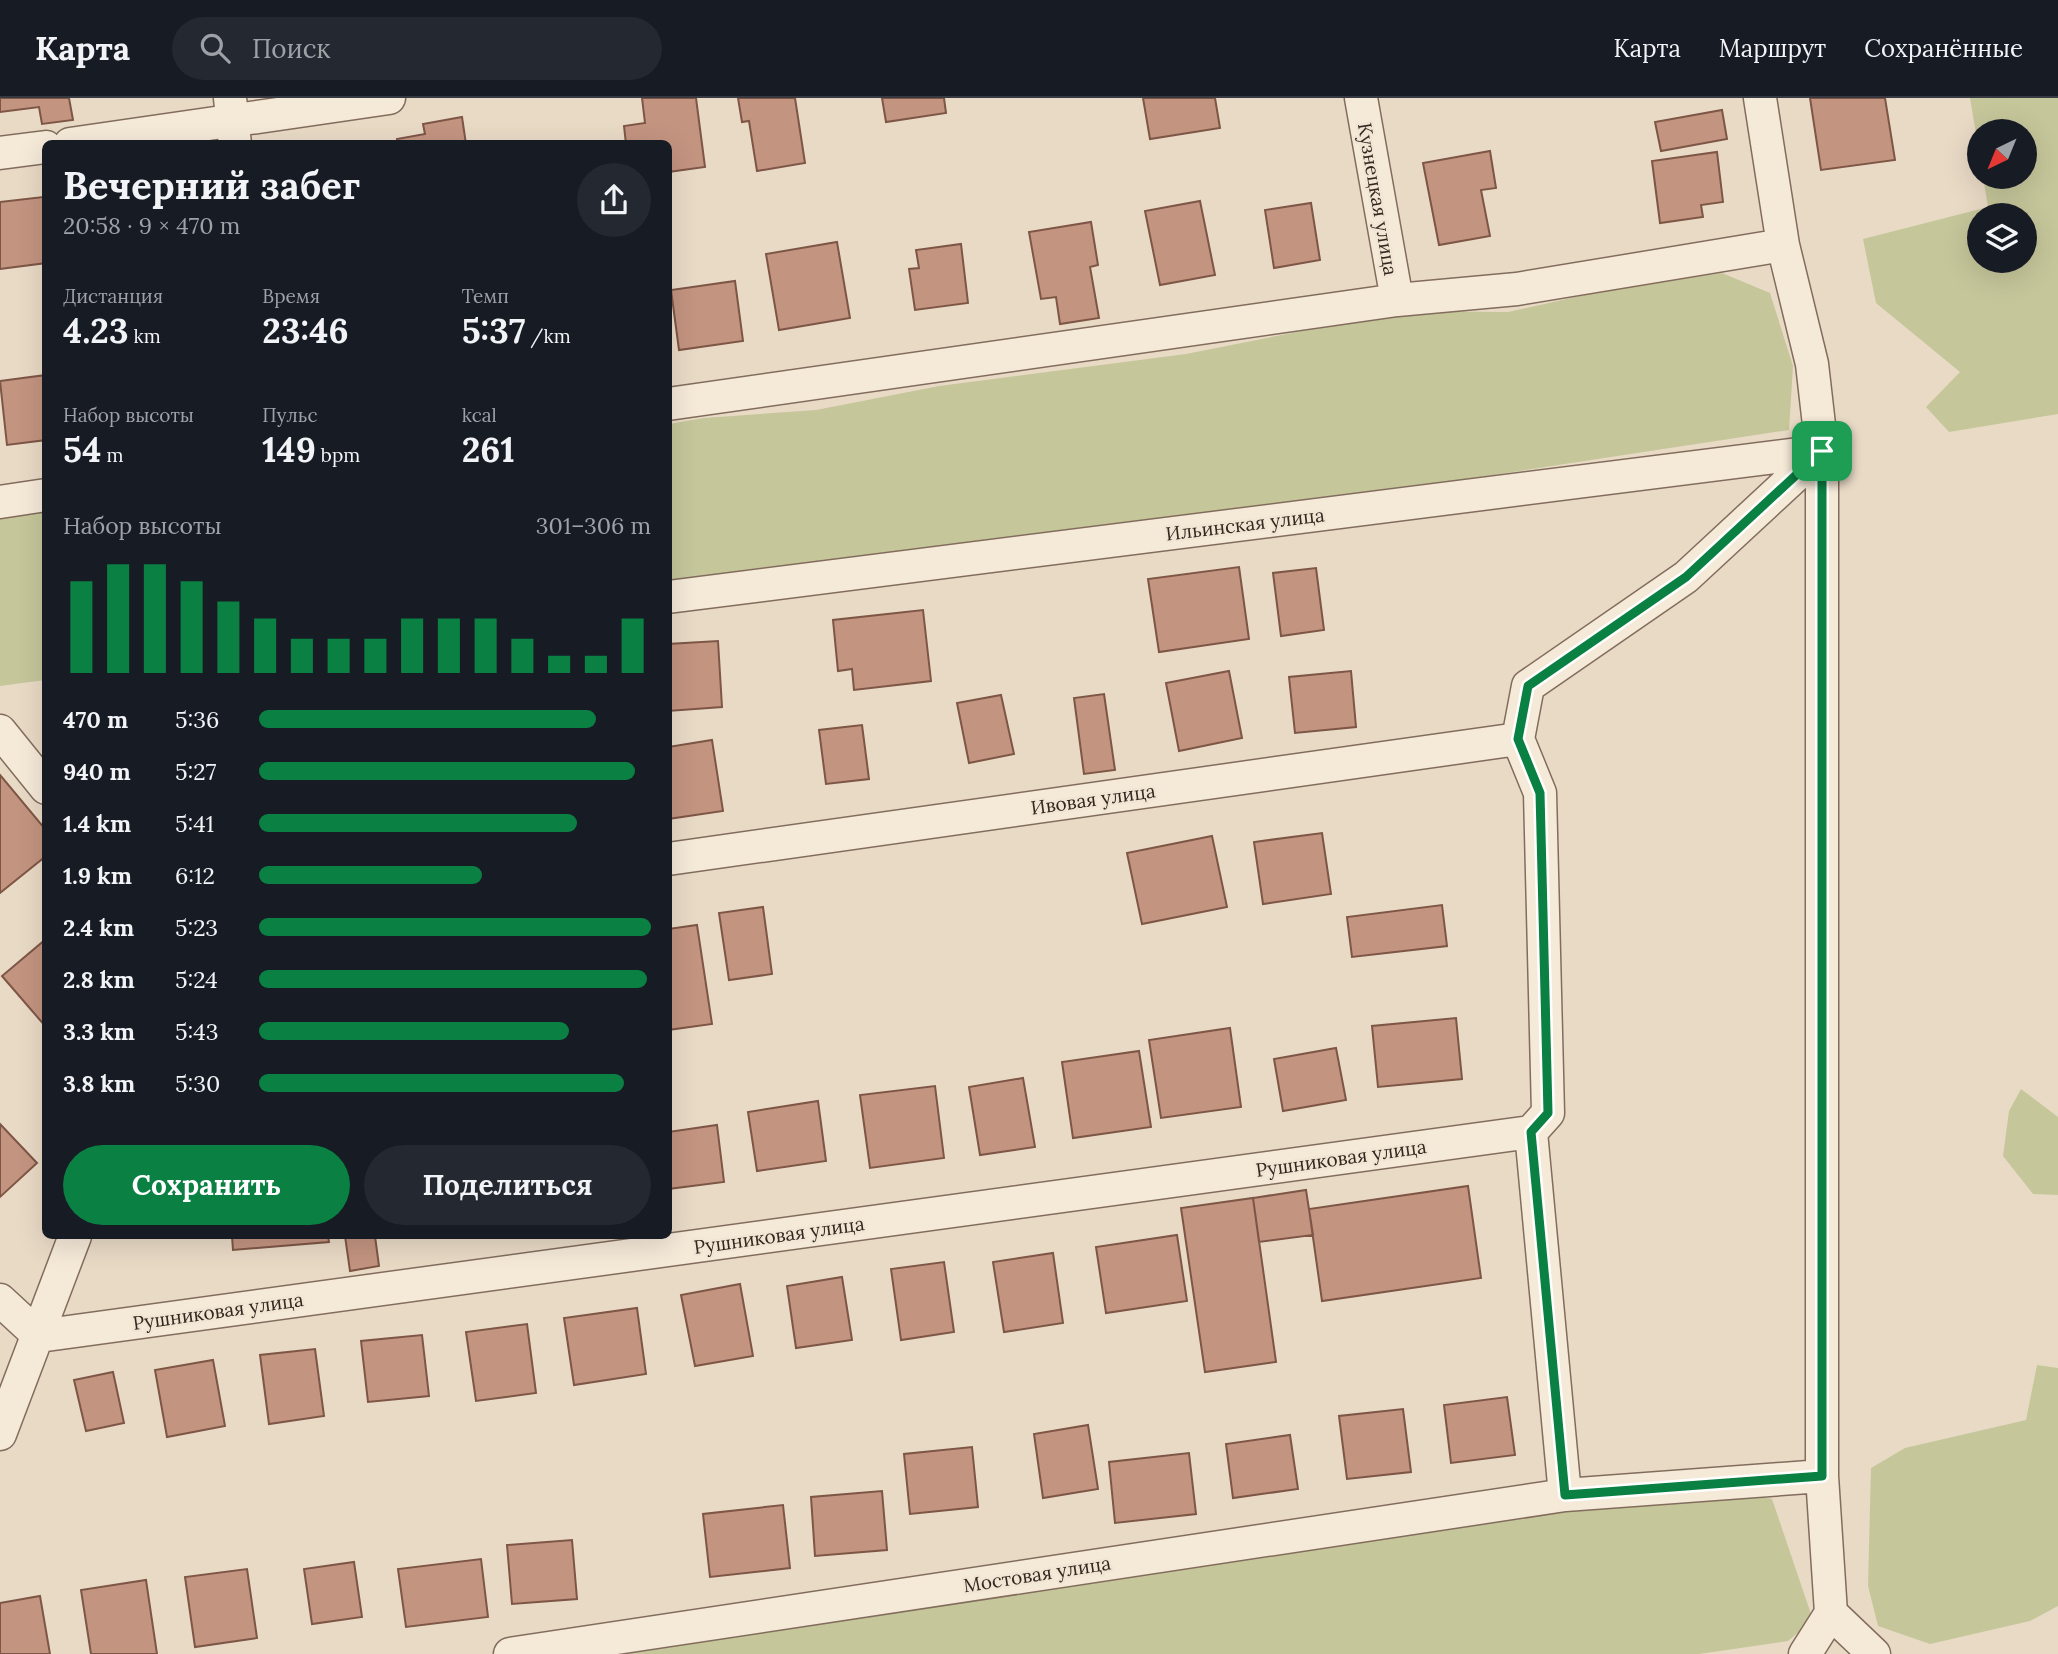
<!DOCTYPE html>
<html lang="ru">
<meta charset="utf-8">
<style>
:root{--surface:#171b24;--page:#242831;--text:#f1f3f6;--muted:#9ea1a6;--line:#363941;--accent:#0b8043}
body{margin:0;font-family:Lora,serif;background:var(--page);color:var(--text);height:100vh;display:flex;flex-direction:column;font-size:26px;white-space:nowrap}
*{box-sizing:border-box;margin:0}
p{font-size:23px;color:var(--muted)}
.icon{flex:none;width:38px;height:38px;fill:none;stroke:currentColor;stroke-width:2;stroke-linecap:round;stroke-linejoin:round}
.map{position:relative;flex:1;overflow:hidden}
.drawer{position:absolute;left:42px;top:42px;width:630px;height:1099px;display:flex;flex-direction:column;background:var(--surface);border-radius:10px;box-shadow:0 7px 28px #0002}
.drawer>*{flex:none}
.needle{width:46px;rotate:223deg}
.buttons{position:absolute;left:1967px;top:21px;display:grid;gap:14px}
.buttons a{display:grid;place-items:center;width:70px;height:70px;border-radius:50%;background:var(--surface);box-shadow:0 7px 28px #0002;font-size:35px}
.pin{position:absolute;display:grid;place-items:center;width:60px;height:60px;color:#fff;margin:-30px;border-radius:14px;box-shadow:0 4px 10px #0006}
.round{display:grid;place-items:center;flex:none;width:74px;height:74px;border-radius:37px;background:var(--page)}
.head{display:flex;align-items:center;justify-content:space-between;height:119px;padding:0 21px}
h1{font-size:38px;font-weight:700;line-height:52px}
.figures{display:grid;grid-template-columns:repeat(3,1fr);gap:10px;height:119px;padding:7px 21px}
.figures div{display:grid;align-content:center}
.figures b{font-size:35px;font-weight:700}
.figures small{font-size:19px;font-weight:400}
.figures p{font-size:19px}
.chart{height:196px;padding:14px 21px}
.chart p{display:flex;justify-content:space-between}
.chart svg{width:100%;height:126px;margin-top:7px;stroke:var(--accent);stroke-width:6}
.primary-button{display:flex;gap:14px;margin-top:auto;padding:14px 21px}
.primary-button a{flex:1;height:80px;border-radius:42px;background:var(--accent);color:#fff;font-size:28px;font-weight:700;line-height:80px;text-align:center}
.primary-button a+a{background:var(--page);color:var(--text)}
ul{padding:0 21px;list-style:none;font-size:23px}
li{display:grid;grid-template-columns:112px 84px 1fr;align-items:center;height:52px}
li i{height:18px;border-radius:9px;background:var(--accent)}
header{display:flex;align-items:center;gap:42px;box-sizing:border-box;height:98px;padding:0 35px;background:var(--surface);border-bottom:2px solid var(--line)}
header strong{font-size:33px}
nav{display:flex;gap:38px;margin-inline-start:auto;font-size:24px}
.search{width:490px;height:63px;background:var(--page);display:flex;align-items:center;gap:18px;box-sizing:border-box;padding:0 24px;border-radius:38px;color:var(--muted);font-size:26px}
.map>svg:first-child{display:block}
</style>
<header>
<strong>Карта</strong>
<div class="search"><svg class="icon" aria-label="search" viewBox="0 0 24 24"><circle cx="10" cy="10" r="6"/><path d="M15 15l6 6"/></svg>Поиск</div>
<nav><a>Карта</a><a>Маршрут</a><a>Сохранённые</a></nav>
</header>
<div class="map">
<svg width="2058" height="1556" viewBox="0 0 2058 1556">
<rect width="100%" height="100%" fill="#e9dac6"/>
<path fill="#c6c69b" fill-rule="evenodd" d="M1970,0H2058V316L1949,334L1926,309L1960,274L1876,205L1863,141L1988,109L1983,79H2025V33H1979V54ZM2025,117V163H1979V117Z
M1722,175L1770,195L1793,268L1789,332L1480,379L669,492V326L704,320L816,312L939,288L1186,256L1403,213L1508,214L1616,190Z
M45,413V582L0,588V416Z
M2021,991L2058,1019V1097L2033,1096L2003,1058L2009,1013Z
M2037,1267L2058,1270V1508L2030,1523L1930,1546L1878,1528L1868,1488L1871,1370L1905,1350L2026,1322Z
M1745,1395L1772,1401L1813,1522L1788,1543L1699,1556H593L1424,1424Z"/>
<path fill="#c39480" stroke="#7e5646" stroke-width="2" d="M0,0H69L73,22L42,26L39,9L0,14Z
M642,0H696L705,69L668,74V46H626L624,28L645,25Z
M738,0H795L805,65L757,73L749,23L742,24Z
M882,0H944L946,15L886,24Z
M1143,0H1215L1220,30L1150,41Z
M1810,0H1885L1895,62L1821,72Z
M1722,12L1727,41L1661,53L1655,24Z
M462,19L466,46H398L397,41L425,36L423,26Z
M1490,53L1496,90L1481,92L1490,138L1439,147L1423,65Z
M1717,54L1723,104L1701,107L1703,119L1660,125L1652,63Z
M43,99L46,115V165L0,171V104Z
M1200,103L1215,177L1160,187L1145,113Z
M1311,105L1320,162L1274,170L1265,112Z
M1091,124L1098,167L1090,169L1099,220L1060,226L1056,199L1041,201L1029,134Z
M837,144L850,220L779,232L766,156Z
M961,146L968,205L915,212L909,171L919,170L916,152Z
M735,183L743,243L679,252L671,192Z
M46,277V342L7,347L0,283Z
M1239,469L1249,541L1159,554L1148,481Z
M1316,470L1324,532L1281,538L1273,475Z
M923,512L931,583L854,592L852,571L838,573L833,522Z
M718,543L722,609L668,613V546Z
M1229,573L1242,640L1179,653L1166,585Z
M1351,573L1356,629L1295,635L1289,579Z
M1104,596L1115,672L1084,676L1074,600Z
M1001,597L1014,656L969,665L957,605Z
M862,627L869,681L826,686L819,632Z
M712,642L723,713L668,721V649Z
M0,677L46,732V758L0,795Z
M1322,735L1331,796L1263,806L1254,744Z
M1212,738L1227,809L1142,826L1127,755Z
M1442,807L1447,848L1352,859L1347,819Z
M763,809L772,876L729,882L719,815Z
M697,827L712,926L668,932V831Z
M46,841V929L2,878Z
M1456,920L1462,981L1378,989L1372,928Z
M1230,930L1241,1009L1161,1020L1149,942Z
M1336,950L1346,1002L1283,1013L1274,961Z
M1139,953L1151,1029L1073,1040L1062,964Z
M1023,980L1035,1049L980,1057L969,989Z
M935,988L944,1060L870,1070L860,997Z
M818,1003L826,1063L757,1073L748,1014Z
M0,1026L37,1065L0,1099Z
M717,1027L724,1084L668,1091V1034Z
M1468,1088L1481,1180L1322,1203L1309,1111Z
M1306,1092L1313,1137L1259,1144L1253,1100Z
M1253,1100L1276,1264L1205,1274L1181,1110Z
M1177,1137L1187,1203L1106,1215L1096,1149Z
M232,1138H328L329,1144L233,1152Z
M345,1138H375L379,1168L350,1173Z
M1053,1155L1063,1225L1004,1234L993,1164Z
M944,1164L954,1234L901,1242L891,1171Z
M842,1179L852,1242L796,1250L787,1188Z
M740,1186L753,1258L695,1268L681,1197Z
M637,1210L646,1276L574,1287L564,1220Z
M527,1226L536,1295L476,1303L466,1234Z
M422,1237L429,1298L368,1304L361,1243Z
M315,1251L324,1318L269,1326L260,1257Z
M213,1262L225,1328L167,1339L155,1272Z
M113,1274L124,1325L86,1333L74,1282Z
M1507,1299L1515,1357L1451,1365L1444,1307Z
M1403,1311L1411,1374L1347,1381L1339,1318Z
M1088,1327L1098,1391L1043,1400L1034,1336Z
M1290,1337L1298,1391L1233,1400L1226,1346Z
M972,1349L978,1409L910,1416L904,1356Z
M1189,1355L1196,1416L1115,1425L1109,1364Z
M882,1393L887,1452L815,1458L811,1399Z
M783,1407L790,1470L710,1479L703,1416Z
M572,1442L577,1501L512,1506L507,1447Z
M481,1461L488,1519L406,1529L398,1471Z
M354,1464L362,1519L312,1526L304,1471Z
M247,1471L257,1540L195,1549L185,1479Z
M146,1482L157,1556H91L81,1492Z
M40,1498L50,1556H0V1505Z"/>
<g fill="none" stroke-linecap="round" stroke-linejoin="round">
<defs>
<path id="street" d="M230,0L235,46
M1361,0L1397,202
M1760,0L1783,147L1812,266L1822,353V1378L1831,1515L1805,1556
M70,46L389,0
M0,55L46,49
M668,306L1397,202L1517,191L1783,147
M0,404L46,397
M668,499L1822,353
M0,633L46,690
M668,761L1518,641
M0,1202L39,1238L1531,1034
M0,1336L75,1138
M1565,1397L1531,1034L1548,1015L1540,695L1518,641L1528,588L1686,479L1822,353
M1831,1515L1874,1556
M510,1556L1565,1397L1822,1378"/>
</defs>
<use href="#street" stroke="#826d5d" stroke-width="35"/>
<use href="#street" stroke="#f5e9d8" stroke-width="32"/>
</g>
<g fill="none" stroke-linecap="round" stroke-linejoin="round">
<defs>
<path id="route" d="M1822,353V1378L1565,1397L1531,1034L1548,1015L1540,695L1518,641L1528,588L1686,479Z"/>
</defs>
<use href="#route" stroke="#fff" stroke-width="14"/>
<use href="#route" stroke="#0b8043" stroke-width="9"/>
</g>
<g text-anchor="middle" stroke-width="5" stroke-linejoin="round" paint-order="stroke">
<g font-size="19" fill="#342720" stroke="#f1e5d4">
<text transform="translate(1378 101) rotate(80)" y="7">Кузнецкая улица</text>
<text transform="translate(1245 426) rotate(-7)" y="7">Ильинская улица</text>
<text transform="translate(1093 701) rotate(-8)" y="7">Ивовая улица</text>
<text transform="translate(1341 1060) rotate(-8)" y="7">Рушниковая улица</text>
<text transform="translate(779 1137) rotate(-8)" y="7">Рушниковая улица</text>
<text transform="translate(218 1213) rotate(-8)" y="7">Рушниковая улица</text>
<text transform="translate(1037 1476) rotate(-9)" y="7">Мостовая улица</text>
</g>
</g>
</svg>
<div class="buttons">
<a><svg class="needle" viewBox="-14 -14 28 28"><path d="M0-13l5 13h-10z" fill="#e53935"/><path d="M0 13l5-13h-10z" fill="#9ea1a6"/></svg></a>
<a><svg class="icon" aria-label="layers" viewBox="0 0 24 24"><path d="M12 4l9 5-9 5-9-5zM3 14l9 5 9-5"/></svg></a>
</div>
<div class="pin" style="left:1822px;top:353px;background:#1e9e55"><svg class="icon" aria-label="arrive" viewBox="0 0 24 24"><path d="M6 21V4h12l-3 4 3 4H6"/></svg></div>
<section class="drawer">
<div class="head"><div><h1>Вечерний забег</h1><p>20:58 · 9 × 470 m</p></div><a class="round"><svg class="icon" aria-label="share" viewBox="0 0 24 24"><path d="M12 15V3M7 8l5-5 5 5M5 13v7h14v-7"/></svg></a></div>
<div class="figures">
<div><p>Дистанция</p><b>4.23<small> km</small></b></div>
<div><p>Время</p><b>23:46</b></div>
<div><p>Темп</p><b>5:37<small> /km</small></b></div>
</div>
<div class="figures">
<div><p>Набор высоты</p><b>54<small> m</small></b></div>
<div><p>Пульс</p><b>149<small> bpm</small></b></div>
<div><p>kcal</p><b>261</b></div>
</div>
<div class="chart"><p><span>Набор высоты</span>301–306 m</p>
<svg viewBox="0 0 160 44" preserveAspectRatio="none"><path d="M5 44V12M15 44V6M25 44V6M35 44V12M45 44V19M55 44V25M65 44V32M75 44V32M85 44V32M95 44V25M105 44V25M115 44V25M125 44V32M135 44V38M145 44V38M155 44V25"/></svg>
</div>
<ul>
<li><b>470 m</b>5:36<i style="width:86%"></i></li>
<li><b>940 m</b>5:27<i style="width:96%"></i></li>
<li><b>1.4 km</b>5:41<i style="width:81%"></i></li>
<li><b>1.9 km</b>6:12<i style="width:57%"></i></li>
<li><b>2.4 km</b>5:23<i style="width:100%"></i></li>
<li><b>2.8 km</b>5:24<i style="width:99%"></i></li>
<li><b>3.3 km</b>5:43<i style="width:79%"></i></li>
<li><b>3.8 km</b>5:30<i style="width:93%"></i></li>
</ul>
<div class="primary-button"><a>Сохранить</a><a>Поделиться</a></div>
</section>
</div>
